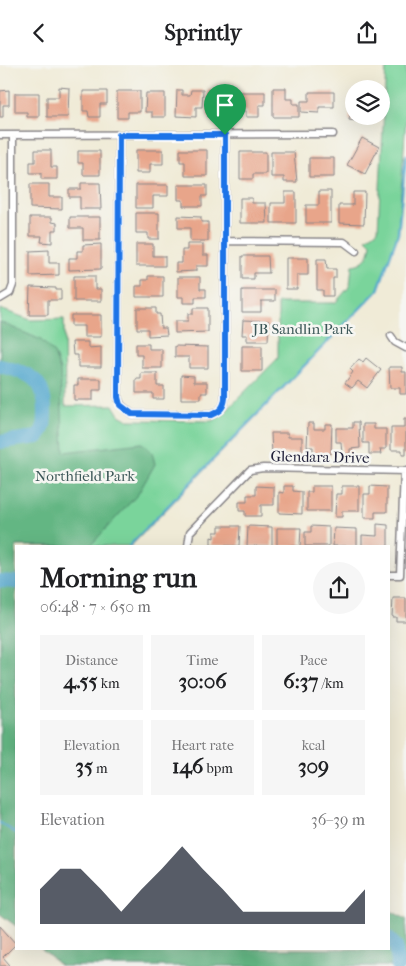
<!DOCTYPE html>
<meta charset="utf-8">
<style>
:root{--surface:#fff;--page:#f6f6f6;--text:#202124;--muted:#757577;--accent:#111827}
body{margin:0;font-family:"IM FELL French Canon",serif;background:var(--page);color:var(--text);height:100vh;display:flex;flex-direction:column;font-size:19px;white-space:nowrap}
*{box-sizing:border-box;margin:0}
p{font-size:16px;color:var(--muted)}
.icon{flex:none;width:28px;height:28px;fill:none;stroke:currentColor;stroke-width:2;stroke-linecap:round;stroke-linejoin:round}
.map{position:relative;flex:1;overflow:hidden}
.drawer{position:absolute;left:15px;top:480px;width:375px;height:405px;display:flex;flex-direction:column;background:var(--surface);border-radius:0px;box-shadow:0 5px 20px #0002}
.drawer>*{flex:none}
.fabs{position:absolute;left:345px;top:15px;display:grid;gap:10px}
.fabs a{display:grid;place-items:center;width:45px;height:45px;border-radius:50%;background:var(--surface);box-shadow:0 5px 20px #0002;font-size:25px}
.pin{position:absolute;display:grid;place-items:center;width:42px;height:42px;color:#fff;margin:-51px -21px;border-radius:50% 50% 50% 0;rotate:-45deg;box-shadow:0 0 5px #0007}
.pin .icon{rotate:45deg}
.round{display:grid;place-items:center;flex:none;width:52px;height:52px;border-radius:26px;background:var(--page)}
.headline{display:flex;align-items:center;justify-content:space-between;height:85px;padding:0 25px}
h1{font-size:28px;font-weight:700;line-height:38px}
.metrics{display:grid;grid-template-columns:repeat(3,1fr);gap:8px;height:85px;padding:5px 25px}
.metrics div{display:grid;align-content:center;border-radius:0px;background:var(--page);text-align:center}
.metrics b{font-size:21px;font-weight:700}
.metrics small{font-size:14px;font-weight:400}
.metrics p{font-size:14px}
.chart{height:140px;padding:10px 25px}
.chart p{display:flex;justify-content:space-between}
.chart svg{width:100%;height:90px;margin-top:5px;fill:var(--accent);opacity:.7}
header{display:flex;justify-content:space-between;align-items:center;height:65px;padding:0 25px;background:var(--surface);font-size:22px;font-weight:700}
.map>svg:first-child{display:block}
</style>
<header><svg class="icon" aria-label="back" viewBox="0 0 24 24"><path d="M15 5l-7 7 7 7"/></svg>Sprintly<svg class="icon" aria-label="share" viewBox="0 0 24 24"><path d="M12 15V3M7 8l5-5 5 5M5 13v7h14v-7"/></svg></header>
<div class="map">
<svg width="406" height="901" viewBox="0 0 406 901">
<rect width="100%" height="100%" fill="#f6f6f2"/>
<filter id="ink" filterUnits="userSpaceOnUse"><feTurbulence type="fractalNoise" baseFrequency=".02" numOctaves="2"/><feDisplacementMap in="SourceGraphic" scale="10" xChannelSelector="R" yChannelSelector="G"/><feConvolveMatrix kernelMatrix="1 2 1 2 8 2 1 2 1" color-interpolation-filters="sRGB"/></filter>
<filter id="wash" filterUnits="userSpaceOnUse"><feTurbulence type="fractalNoise" baseFrequency=".0096" numOctaves="4" result="noise"/><feDisplacementMap in="SourceGraphic" scale="20" xChannelSelector="R" yChannelSelector="G"/><feGaussianBlur stdDeviation="1.12" result="paint"/><feColorMatrix in="noise" values="0 0 0 0 0 0 0 0 0 0 0 0 0 0 0 0 0 1.4 0 .05"/><feComposite in="paint" operator="in"/></filter>
<g filter="url(#wash)">
<rect width="100%" height="100%" fill="#f0ebd7"/>
<path fill="#7ad49b" stroke="#4e7b6b" d="M386,0H406V53L398,169L378,225L131,481H16L0,565V244L31,255L64,254L65,341L113,340L119,350L128,355L212,356L221,351L278,293V238H335L350,221L352,200C364,199 370,191 371,179L366,174L378,165Z"/>
<path fill="#63b683" stroke="#426c5f" d="M0,257L41,275L54,288L60,305L64,387L142,378L152,387L155,399L138,429L90,481H16V861L0,849Z
M389,845L406,854V901H61L41,884H389Z"/>
<g fill="none" stroke-linecap="round" stroke-linejoin="round">
<path stroke="#52a7ce" stroke-width="2.5" d="M129,481L378,225L398,169L406,90
M0,758L16,768"/>
<path stroke="#52a7ce" stroke-width="14" d="M0,301C29,308 45,313 45,346C45,358 45,363 38,372L0,377
M0,516L16,517
M389,874L396,881L398,901"/>
</g>
<g id="blocks">
<path fill="#e8a58a" d="M59,22L69,23L68,52H47V32H59Z
M273,23H286V34H293V39H299V52H273Z
M9,25V40H3V52H0V26Z
M177,25H182V30H190L191,25H203L202,42H196V52L176,51Z
M208,25H234V40H228V52H208Z
M83,26H107V39H100V52H89L88,46H83Z
M117,26H140V47H128V53H117Z
M241,27H265V40H259V52H246V46H241Z
M309,27H334V42H319V48L301,47V36H309Z
M15,28H39V52H27V47H15Z
M146,28H165V52H152V47H145Z
M353,35L354,51H365L364,57L349,55Z
M362,73L379,82L365,109L347,100Z
M35,85H51V102H57V114H41V108H30V97H35Z
M136,85H163V99H150V108H136Z
M180,85H207V111H185V97H180Z
M78,86H100V110H83V98H78Z
M240,87H266V109H253V114H240Z
M271,87H294L297,117H284V112H271Z
M309,93H334V112H309Z
M81,118H100L101,144H80V132H69V124H81Z
M30,119H49V132H62V144L30,143Z
M136,120H168V131H153V143H136Z
M178,120H207V131H202V141H183V135H178Z
M319,126H331V158H306V140H319Z
M285,127H296V158H271V138H285Z
M353,127H365L364,159L339,158V140H353Z
M240,133H252V138H266L267,158H240Z
M136,148H159V174H148V168H136Z
M178,151L201,152V157H208V176H190V163H178Z
M30,152H52V157L57,158V165H52V178L41,177L42,171H30Z
M70,152H100V175H83V163H70Z
M101,179V204L69,205V193H77V186H83V180Z
M136,179H153V191H165V201H136Z
M187,179H203V190H208V201H196V206L176,207V198H182V185H187Z
M49,185V198H59V210L30,211V186Z
M242,191H268L269,208H254V214H242Z
M286,193H308V210H297V224H286Z
M317,194H326L327,204H336V213H333V231H323V225H317Z
M74,211H95V224H101V236H74Z
M148,211H163V232H136V221H142V215H148Z
M178,212H200V224H206V232H195V238H183V232H178Z
M30,222L56,223V225H61V235H48V250H29Z
M242,225H275V236H261V247H242Z
M137,243H156V249H160L161,263H166L167,270L148,271V264H137Z
M193,243H208V267L175,268V256H188V249H193Z
M71,250H101V272H84V261H71Z
M243,255L269,256L268,276H247V270H242Z
M72,277H88V283L101,282V302H78V290H73Z
M136,279H149V284H162V303H142V290H136Z
M175,281L208,282V303H189V292H175Z
M242,281H262V306H242Z
M366,293L381,305L367,323L358,316L352,323L345,318L353,307L350,304L359,294L363,297Z
M389,302H402V307H406V329H400V323H390Z
M141,308H157V321H164V334H153V328H136V314H141Z
M181,310L194,311V317H207V328H201V334H181Z
M78,314H101V325H93V335H74V320H78Z
M404,354H406V390H402V385H391V363H404Z
M353,357H359L360,383L350,384V389H342L341,377H336V363H353Z
M308,358H314V364H325V359H332L331,389H313V382H307Z
M363,359H374V364H386V384H380L381,389H369V378H363Z
M271,368H288V372H302V388L272,389Z
M256,421L274,422V440H261V451H245V446H239V437H247V430H256Z
M284,421H293V426L302,427V449L279,448V427L284,428Z
M312,421H331V446H307V427H312Z
M342,421H359V446H342V452H335L336,429H342Z
M370,421L387,422V447H375V453H364V429H370Z
M377,459L388,460V481H362V470L377,471Z
M219,461H240L239,481L211,480V472L214,473V467H219Z
M248,461L272,462V481H247Z
M311,461L329,462V481H305V467H311Z
M277,463H301L300,481H277Z
M334,463L357,464V481H333Z
M393,533H406V556H396V552H392Z
M0,861L16,879L3,892L9,899L7,901H0Z"/>
</g>
</g>
<g filter="url(#ink)">
<use href="#blocks" fill-opacity="0" stroke="#898689" stroke-width="1"/>
<g fill="none" stroke-linecap="round" stroke-linejoin="round">
<defs>
<path id="street" d="M0,70L333,69
M119,70L118,332L121,340L132,349L211,350C220,346 224,343 225,333V69
M225,176L344,177L356,186
M0,234L10,228L13,220V70
M391,271L395,277L406,283
M188,481L190,467L250,405L263,403L406,406
M389,510H400L404,406"/>
</defs>
<use href="#street" stroke="#898689" stroke-width="9"/>
<use href="#street" stroke="#fff" stroke-width="6"/>
</g>
</g>
<g fill="none" stroke-linecap="round" stroke-linejoin="round" filter="url(#ink)">
<defs>
<path id="route" d="M119,70H225V333C224,343 220,346 211,350L132,349L120,340L118,332Z"/>
</defs>
<use href="#route" stroke="#fff" stroke-width="10"/>
<use href="#route" stroke="#1a73e8" stroke-width="6"/>
</g>
<g text-anchor="middle" stroke-width="5" stroke-linejoin="round" paint-order="stroke">
<g font-size="15" fill="#3c5758" stroke="#f6f6f2">
<text x="303" y="269">JB Sandlin Park</text>
<text x="85" y="416">Northfield Park</text>
</g>
<g font-size="15" fill="#22223b" stroke="#f6f6f2">
<text transform="translate(320 392) rotate(1)" y="5">Glendara Drive</text>
</g>
</g>
</svg>
<div class="fabs">
<a><svg class="icon" aria-label="layers" viewBox="0 0 24 24"><path d="M12 4l9 5-9 5-9-5zM3 14l9 5 9-5"/></svg></a>
</div>
<div class="pin" style="left:225px;top:70px;background:#1e9e55"><svg class="icon" aria-label="arrive" viewBox="0 0 24 24"><path d="M6 21V4h12l-3 4 3 4H6"/></svg></div>
<section class="drawer">
<div class="headline"><div><h1>Morning run</h1><p>06:48 · 7 × 650 m</p></div><a class="round"><svg class="icon" aria-label="share" viewBox="0 0 24 24"><path d="M12 15V3M7 8l5-5 5 5M5 13v7h14v-7"/></svg></a></div>
<div class="metrics">
<div><p>Distance</p><b>4.55<small> km</small></b></div>
<div><p>Time</p><b>30:06</b></div>
<div><p>Pace</p><b>6:37<small> /km</small></b></div>
</div>
<div class="metrics">
<div><p>Elevation</p><b>35<small> m</small></b></div>
<div><p>Heart rate</p><b>146<small> bpm</small></b></div>
<div><p>kcal</p><b>309</b></div>
</div>
<div class="chart"><p><span>Elevation</span>36–39 m</p>
<svg viewBox="0 0 160 44" preserveAspectRatio="none"><path d="M0 44V27L10 17L20 17L30 27L40 38L50 27L60 17L70 6L80 17L90 27L100 38L110 38L120 38L130 38L140 38L150 38L160 27V44z"/></svg>
</div>
</section>
</div>
